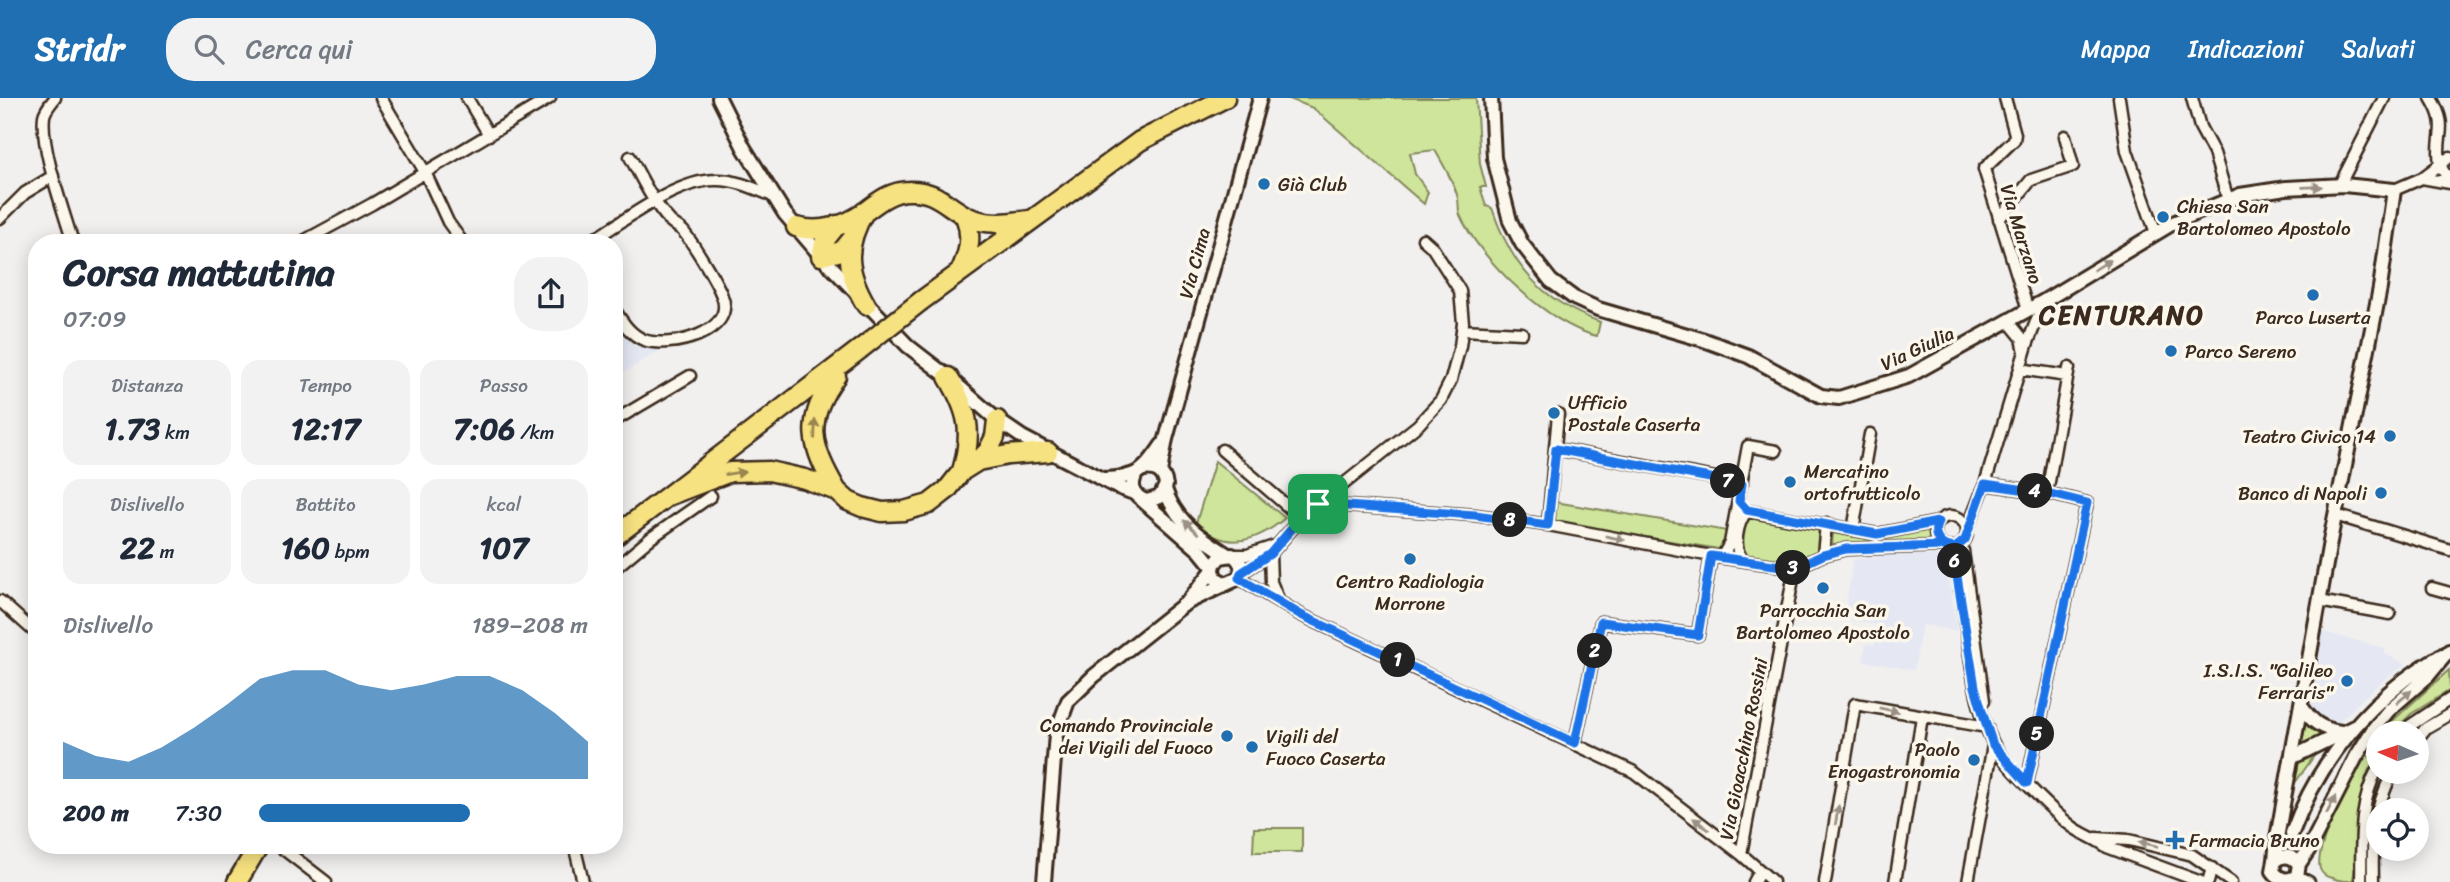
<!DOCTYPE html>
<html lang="it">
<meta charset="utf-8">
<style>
:root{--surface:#fff;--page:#f2f2f3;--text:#1f2937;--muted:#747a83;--accent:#1f6fb2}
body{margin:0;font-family:Sriracha,sans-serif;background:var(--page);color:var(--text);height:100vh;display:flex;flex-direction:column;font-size:26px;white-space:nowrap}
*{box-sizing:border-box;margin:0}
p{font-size:23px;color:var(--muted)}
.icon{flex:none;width:38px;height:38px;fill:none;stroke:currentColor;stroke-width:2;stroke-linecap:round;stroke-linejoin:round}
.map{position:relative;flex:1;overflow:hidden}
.side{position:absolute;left:28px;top:136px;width:595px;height:620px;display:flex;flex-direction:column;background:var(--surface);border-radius:28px;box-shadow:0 4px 18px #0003}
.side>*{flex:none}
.needle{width:46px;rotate:273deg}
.controls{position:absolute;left:2366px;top:623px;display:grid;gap:14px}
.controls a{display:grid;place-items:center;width:63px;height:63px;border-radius:50%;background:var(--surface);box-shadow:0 4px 18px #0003;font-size:35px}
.pin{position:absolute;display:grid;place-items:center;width:60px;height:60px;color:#fff;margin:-30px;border-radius:14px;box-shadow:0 4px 10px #0006}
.km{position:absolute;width:35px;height:35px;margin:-18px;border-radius:50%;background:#222;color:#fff;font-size:19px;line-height:35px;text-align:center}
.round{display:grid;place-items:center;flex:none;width:74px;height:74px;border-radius:28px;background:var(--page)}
.head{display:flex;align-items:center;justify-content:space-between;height:119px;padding:0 35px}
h1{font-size:38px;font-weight:700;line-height:52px}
.figures{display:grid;grid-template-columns:repeat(3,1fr);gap:10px;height:119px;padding:7px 35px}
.figures div{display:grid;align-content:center;border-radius:18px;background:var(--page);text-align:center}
.figures b{font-size:30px;font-weight:700}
.figures small{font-size:19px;font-weight:400}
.figures p{font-size:19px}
.chart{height:196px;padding:14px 35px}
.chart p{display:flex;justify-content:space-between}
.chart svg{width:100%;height:126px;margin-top:7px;fill:var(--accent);opacity:.7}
ul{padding:0 35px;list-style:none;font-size:23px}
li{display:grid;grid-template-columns:112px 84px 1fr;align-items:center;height:52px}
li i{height:18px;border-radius:9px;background:var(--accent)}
header{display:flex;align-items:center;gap:42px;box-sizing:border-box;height:98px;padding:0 35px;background:var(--accent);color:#fff}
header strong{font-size:33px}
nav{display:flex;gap:38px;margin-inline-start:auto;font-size:24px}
.search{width:490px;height:63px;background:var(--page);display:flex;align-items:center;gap:18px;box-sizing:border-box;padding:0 24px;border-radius:28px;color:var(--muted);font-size:26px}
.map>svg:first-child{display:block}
</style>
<header>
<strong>Stridr</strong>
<div class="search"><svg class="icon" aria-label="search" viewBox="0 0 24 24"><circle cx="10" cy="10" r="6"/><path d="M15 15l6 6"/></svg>Cerca qui</div>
<nav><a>Mappa</a><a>Indicazioni</a><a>Salvati</a></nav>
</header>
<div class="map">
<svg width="2450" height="784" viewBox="0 0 2450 784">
<rect width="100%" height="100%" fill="#f1f0ef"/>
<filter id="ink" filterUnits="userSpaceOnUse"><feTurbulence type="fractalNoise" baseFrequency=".0143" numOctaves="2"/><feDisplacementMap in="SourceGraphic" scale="14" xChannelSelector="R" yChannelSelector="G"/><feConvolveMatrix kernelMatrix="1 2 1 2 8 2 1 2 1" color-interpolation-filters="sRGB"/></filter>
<g filter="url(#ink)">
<path fill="#e5e8f3" d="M614,219L640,245L661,252L614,280Z
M1882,454L1945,458L1957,533L1922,527L1914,572L1863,563L1866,545L1874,547L1878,527L1844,520L1853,461L1878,459Z
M2320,533L2385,550V556L2406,566L2375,589L2339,624L2332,625L2324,623L2311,614L2308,606Z"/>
<path fill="#cee59b" stroke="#84885c" stroke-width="2" d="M1287,0H1476L1480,66L1486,89H1480L1486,108L1492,110C1511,168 1542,203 1600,224L1597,238C1550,228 1479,161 1460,117C1458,112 1459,106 1458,101C1455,85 1443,67 1435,52L1410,55L1415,76L1428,94L1424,106L1313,10Z
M1215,363L1285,420C1265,437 1241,450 1214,438C1208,436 1201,429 1196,425Z
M1555,404L1727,433L1725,452L1553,424Z
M1750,420L1821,432L1819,453L1796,466L1744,458L1740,448L1743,426Z
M1933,431L1935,445L1871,443L1832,448L1833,434L1878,439Z
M2449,572L2450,592L2411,616L2392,635H2379Z
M2302,620L2316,633L2329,635L2298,648Z
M2319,651L2290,692L2296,660Z
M2364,655L2374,662C2351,700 2361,740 2353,782C2345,784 2339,783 2332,780C2326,779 2322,776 2320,771C2313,749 2354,676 2364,655Z
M1254,730H1302V754H1253Z"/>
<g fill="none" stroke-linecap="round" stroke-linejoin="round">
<path stroke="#cdc8c5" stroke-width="12" stroke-dasharray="12 6" stroke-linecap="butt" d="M2282,784L2292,735"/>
<defs>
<path id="street" d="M55,0C51,5 45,12 44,18C40,49 64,114 73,145
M381,0L425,74L448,124L463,145
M467,0L489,37
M2005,0L2015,36L2014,42L1984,71L2028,212
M2119,0L2127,53L2156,135
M2192,0L2200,29L2214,55L2228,102
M2431,0C2450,31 2435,36 2440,65C2441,71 2447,78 2450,84
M2422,80L2450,85
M2339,88L2384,0
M2394,92L2422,80L2450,59
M0,120L25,95L53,78
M1999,121L2031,82L2073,68L2065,38
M300,145L372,106L550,0
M588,145C623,124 674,83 715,82C735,81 756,91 773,98
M614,211C622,223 629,236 644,242C669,251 737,235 722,198C717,184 693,145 683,133C679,129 674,127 670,123C653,105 642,81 630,59
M2009,224L2022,240L2025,254
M1462,232L1522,235
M2020,271L2067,278
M614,323L690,278
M1556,351L1742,385
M1222,352L1301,420
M1985,386L2047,395L2087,405L2027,685
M2047,395L2069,270
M1318,406L1475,417L1548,427L1711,458L1795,470L1823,457L1846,451L1944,448
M1747,413L1877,436L1938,424
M2335,417L2450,452
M1935 434a16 16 0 1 1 32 0a16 16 0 1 1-32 0Z
M1548,427L1558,316
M1853,432L1870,336
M1967,432L1985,386L2027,247L2044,203
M1962,446L1984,603
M1951,450C1970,510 1965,588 1993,645C2001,663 2053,713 2070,727C2081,736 2095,740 2107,749L2201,784
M1270,456L1271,484L1279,503
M1232,457H1247L1274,448
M1823,457L1826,426
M1722,459L1730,445L1748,348L1776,353
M1743,462C1732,450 1737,425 1747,413
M614,471L651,440L711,398
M1241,475L1270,456L1301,420L1418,327L1441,302L1451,282L1460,248L1463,225L1460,193L1432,149L1423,141
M1239,480L1301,517L1634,674L1741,756L1773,784
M2432,490L2450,495
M0,503L37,536
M2319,503L2390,516
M2403,635L2408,629L2450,601
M2417,641L2426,630L2450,616
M1575,645L1601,524L1698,537L1711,458
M2096,740L2129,742L2192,757L2231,784
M278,747L326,784
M574,747L583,784
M1741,756L1795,470
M2297,778L2309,784
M1754,784L1760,773
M1825,784L1855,606L1987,629
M1895,784L1922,619
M1968,784L1993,647
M2208,784L2212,770
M2361,784C2362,743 2358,707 2378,670
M2373,784C2372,739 2372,715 2393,674"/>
<path id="secondary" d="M719,0L744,50L785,116L821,158L908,248L948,279L997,322L1022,339L1115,388L1134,395
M1491,0L1494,60L1510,123L1522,146L1551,183L1574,200L1598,211L1704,242L1748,258L1821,298L1839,300L1909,278L2044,203L2173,125L2240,97L2286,90L2344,87L2394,92L2380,190L2331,438L2277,740L2275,762
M1160,374L1166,341L1260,0
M1135,378C1130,389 1134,399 1147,403L1160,399L1166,387C1164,374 1156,369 1144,371
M1104,381C1137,380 1144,374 1162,347
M1165,391C1175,423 1201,440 1228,457
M1142,402L1200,453L1213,469
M1189,502L1213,472L1214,466L1220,459L1232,457C1241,462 1244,470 1239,480L1226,486L1215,480L1213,472
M2301,608C2312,624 2321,631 2341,634
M2291,660L2354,629
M2292,735C2319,661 2373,596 2442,557
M2299,766C2293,758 2284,756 2275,762L2273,773C2279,782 2288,784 2297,778L2299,766L2309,751L2356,659L2374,630L2389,612L2428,578L2449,553
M1044,784L1056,636L1068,603L1094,578L1186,505L1226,486"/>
<path id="highway" d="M864,114C844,149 846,173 866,207
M837,127L825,142L821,158L842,153L852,141
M796,129C820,136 846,128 866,113C879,103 892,93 909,93C936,92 945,107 966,118C985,128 1009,125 1029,122
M960,174C969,155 973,138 965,118
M921,203L1140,43L1225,0
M836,278C803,323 811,348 837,393
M948,279C969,314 973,334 962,373
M978,363L1008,357L1048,354
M670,397L730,374L769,373L805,381L837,393L848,403L862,409L882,414L904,413L929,406L947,392L962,373L978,363L988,353L995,339L997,322
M614,439L859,252
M237,784L259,747"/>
</defs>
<use href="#street" stroke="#3b2a1e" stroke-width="15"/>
<use href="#secondary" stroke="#3b2a1e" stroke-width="18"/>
<use href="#highway" stroke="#3b2a1e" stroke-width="23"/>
<use href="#street" stroke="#fbf7ec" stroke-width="10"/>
<use href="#secondary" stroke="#fbf7ec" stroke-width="12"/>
<use href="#highway" stroke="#f7e281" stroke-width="18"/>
<defs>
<path id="highway-bridge" d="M859,252L921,203"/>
</defs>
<use href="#highway-bridge" stroke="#3b2a1e" stroke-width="23" stroke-linecap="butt"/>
<use href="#highway-bridge" stroke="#f7e281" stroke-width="18"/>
</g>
<defs><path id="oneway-solid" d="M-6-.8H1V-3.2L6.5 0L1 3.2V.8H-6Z" transform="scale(1.75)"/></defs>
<g fill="#9b9085">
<use href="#oneway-solid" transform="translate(2312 89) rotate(-2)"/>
<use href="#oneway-solid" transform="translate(2102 167) rotate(-32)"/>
<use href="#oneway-solid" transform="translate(1191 429) rotate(-137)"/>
<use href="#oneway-solid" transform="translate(1615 440) rotate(11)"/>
<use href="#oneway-solid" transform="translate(2404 599) rotate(-41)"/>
<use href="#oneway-solid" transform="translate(1889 612) rotate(11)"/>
<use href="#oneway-solid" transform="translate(2331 707) rotate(-64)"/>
<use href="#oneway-solid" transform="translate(1837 717) rotate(-80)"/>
<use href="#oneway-solid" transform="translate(1701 726) rotate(-143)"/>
<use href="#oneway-solid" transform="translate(2148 746) rotate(-167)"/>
</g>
<g fill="#998650">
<use href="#oneway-solid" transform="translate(815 331) rotate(-88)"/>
<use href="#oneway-solid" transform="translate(735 375) rotate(-9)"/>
</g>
</g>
<g fill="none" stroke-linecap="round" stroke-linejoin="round" filter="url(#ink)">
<defs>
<path id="route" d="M1318,406L1301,420L1270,456L1241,475L1239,480L1301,517L1575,645L1601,524L1698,537L1711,458L1795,470L1823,457L1846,451L1944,448L1955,450L1965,442L1985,386L2047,395L2087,405L2027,685L1993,647L1987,629L1975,589L1954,460L1951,450C1938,447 1932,436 1938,424L1877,436L1747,412L1739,403L1742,386L1556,351L1548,427L1475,417L1318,406"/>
</defs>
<use href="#route" stroke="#fff" stroke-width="14"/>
<use href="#route" stroke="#1a73e8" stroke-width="9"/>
</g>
<g fill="#1f6fb2" stroke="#fbf7ec" stroke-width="2.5">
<circle cx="1264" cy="86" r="7"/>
<circle cx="2163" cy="119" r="7"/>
<circle cx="2313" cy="197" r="7"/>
<circle cx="2171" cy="253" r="7"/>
<circle cx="1554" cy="315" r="7"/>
<circle cx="2390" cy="338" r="7"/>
<circle cx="1790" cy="384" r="7"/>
<circle cx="2381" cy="395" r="7"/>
<circle cx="1410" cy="461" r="7"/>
<circle cx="1823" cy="490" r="7"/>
<circle cx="2347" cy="583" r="7"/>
<circle cx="1227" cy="638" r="7"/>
<circle cx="1252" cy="649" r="7"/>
<circle cx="1974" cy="662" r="7"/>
<path d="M2171.5 731.5h7v7h7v7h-7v7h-7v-7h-7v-7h7z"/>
</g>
<g text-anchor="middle" stroke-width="7" stroke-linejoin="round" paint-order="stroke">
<g font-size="19" fill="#3b2a1e" stroke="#fbf7ec" text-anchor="start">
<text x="1278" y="93">Già Club</text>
<text x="2177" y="115">Chiesa San<tspan x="2177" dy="22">Bartolomeo Apostolo</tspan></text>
<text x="2313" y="226" text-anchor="middle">Parco Luserta</text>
<text x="2185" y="260">Parco Sereno</text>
<text x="1568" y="311">Ufficio<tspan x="1568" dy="22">Postale Caserta</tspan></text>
<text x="2376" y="345" text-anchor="end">Teatro Civico 14</text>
<text x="1804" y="380">Mercatino<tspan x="1804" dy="22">ortofrutticolo</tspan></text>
<text x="2367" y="402" text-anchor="end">Banco di Napoli</text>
<text x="1410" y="490" text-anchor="middle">Centro Radiologia<tspan x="1410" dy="22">Morrone</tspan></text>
<text x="1823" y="519" text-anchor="middle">Parrocchia San<tspan x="1823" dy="22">Bartolomeo Apostolo</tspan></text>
<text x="2333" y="579" text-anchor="end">I.S.I.S. "Galileo<tspan x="2333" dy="22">Ferraris"</tspan></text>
<text x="1213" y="634" text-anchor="end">Comando Provinciale<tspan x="1213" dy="22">dei Vigili del Fuoco</tspan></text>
<text x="1266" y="645">Vigili del<tspan x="1266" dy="22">Fuoco Caserta</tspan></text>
<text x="1960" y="658" text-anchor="end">Paolo<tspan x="1960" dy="22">Enogastronomia</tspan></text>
<text x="2189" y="749">Farmacia Bruno</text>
</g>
<g font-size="19" fill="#3b2a1e" stroke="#fbf7ec">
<text transform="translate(2022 136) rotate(73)" y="7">Via Marzano</text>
<text transform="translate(1194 165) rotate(-75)" y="7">Via Cima</text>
<text transform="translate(1917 250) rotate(-25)" y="7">Via Giulia</text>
<text transform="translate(1743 651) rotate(-79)" y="7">Via Gioacchino Rossini</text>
</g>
<g font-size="26" font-weight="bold" letter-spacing="2" fill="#3b2a1e" stroke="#fbf7ec">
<text x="2122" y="226">CENTURANO</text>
</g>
</g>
</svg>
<div class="controls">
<a><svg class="needle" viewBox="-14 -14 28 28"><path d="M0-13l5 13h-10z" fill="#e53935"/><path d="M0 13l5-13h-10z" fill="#747a83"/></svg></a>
<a><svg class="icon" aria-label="locate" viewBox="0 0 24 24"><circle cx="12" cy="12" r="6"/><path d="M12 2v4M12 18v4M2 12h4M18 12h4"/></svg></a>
</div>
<div class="pin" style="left:1318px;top:406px;background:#1e9e55"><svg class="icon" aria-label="arrive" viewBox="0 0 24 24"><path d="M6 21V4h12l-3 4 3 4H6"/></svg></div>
<b class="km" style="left:1398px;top:562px">1</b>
<b class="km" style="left:1595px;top:553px">2</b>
<b class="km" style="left:1793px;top:470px">3</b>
<b class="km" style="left:2035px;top:393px">4</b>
<b class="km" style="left:2037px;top:636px">5</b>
<b class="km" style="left:1955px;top:463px">6</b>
<b class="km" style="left:1728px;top:383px">7</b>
<b class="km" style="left:1510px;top:422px">8</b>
<section class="side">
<div class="head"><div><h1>Corsa mattutina</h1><p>07:09</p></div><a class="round"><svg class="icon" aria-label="share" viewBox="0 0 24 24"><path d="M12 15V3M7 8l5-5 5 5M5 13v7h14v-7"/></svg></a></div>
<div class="figures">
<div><p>Distanza</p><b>1.73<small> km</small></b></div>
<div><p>Tempo</p><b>12:17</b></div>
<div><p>Passo</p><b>7:06<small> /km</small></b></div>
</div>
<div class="figures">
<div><p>Dislivello</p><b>22<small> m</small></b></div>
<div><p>Battito</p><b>160<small> bpm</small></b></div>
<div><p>kcal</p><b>107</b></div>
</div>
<div class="chart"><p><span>Dislivello</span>189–208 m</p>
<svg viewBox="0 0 160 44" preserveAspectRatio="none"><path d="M0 44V31L10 36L20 38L30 33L40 26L50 18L60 9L70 6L80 6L90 11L100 13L110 11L120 8L130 8L140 13L150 21L160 31V44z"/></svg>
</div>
<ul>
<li><b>200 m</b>7:30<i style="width:64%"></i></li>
</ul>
</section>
</div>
